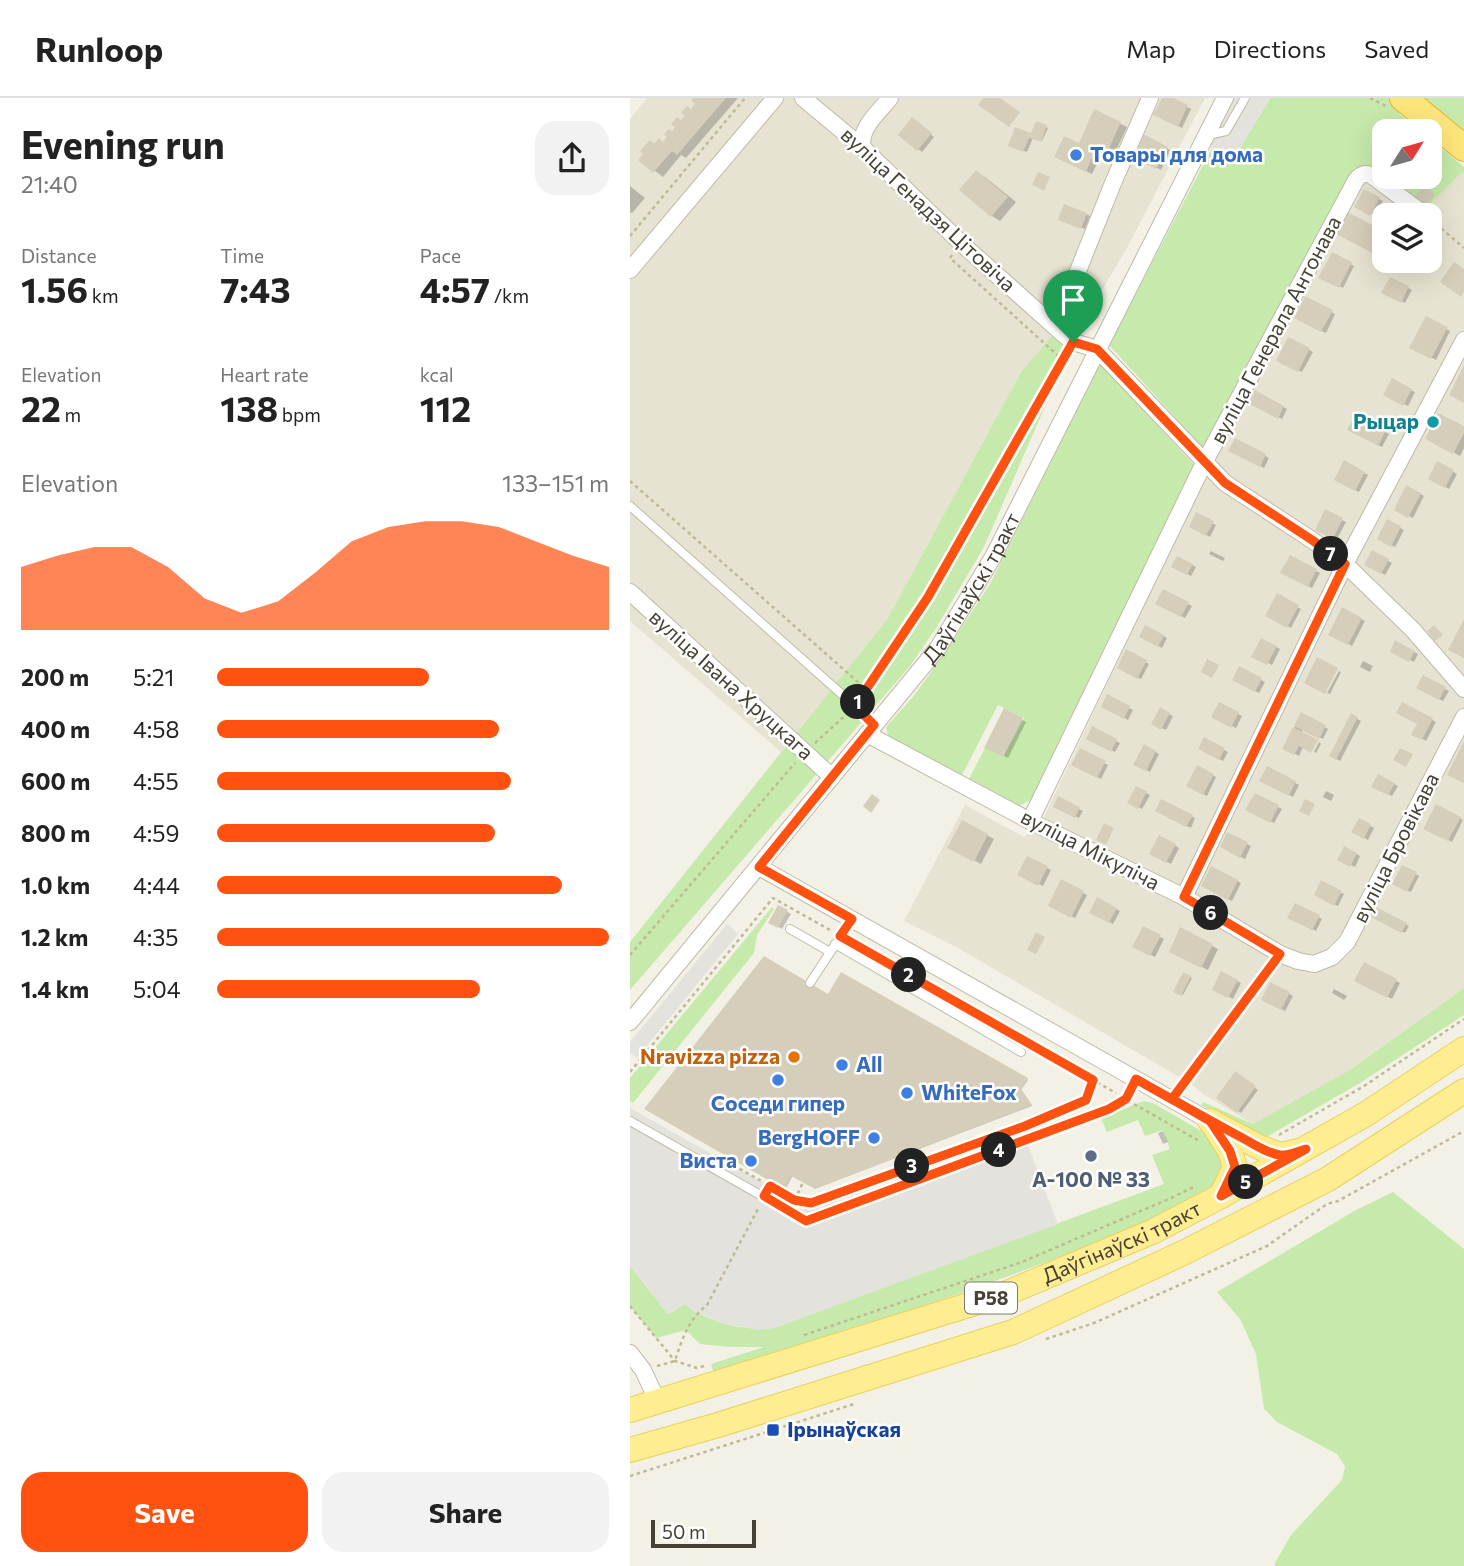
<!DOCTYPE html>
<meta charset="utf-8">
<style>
:root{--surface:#fff;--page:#f2f2f2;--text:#222;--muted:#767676;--line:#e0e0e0;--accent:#ff5110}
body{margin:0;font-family:Commissioner,sans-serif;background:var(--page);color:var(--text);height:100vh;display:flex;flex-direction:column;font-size:26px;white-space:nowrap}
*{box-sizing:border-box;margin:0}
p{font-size:23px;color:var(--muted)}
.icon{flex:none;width:38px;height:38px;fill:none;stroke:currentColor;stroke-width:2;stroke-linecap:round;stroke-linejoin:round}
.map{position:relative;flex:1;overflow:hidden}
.panel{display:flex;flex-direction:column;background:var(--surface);width:630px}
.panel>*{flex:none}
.needle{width:46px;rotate:53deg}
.controls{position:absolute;left:742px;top:21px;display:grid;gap:14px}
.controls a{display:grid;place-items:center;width:70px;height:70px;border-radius:14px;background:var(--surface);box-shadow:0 7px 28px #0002;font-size:35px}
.scale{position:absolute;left:21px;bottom:18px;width:105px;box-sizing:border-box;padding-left:7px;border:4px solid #464134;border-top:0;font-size:19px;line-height:24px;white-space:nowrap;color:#464134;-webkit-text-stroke:5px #fff;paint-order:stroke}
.pin{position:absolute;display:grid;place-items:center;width:60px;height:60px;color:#fff;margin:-72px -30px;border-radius:50% 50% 50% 0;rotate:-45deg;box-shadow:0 0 7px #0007}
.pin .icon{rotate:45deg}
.km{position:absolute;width:35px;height:35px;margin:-18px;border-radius:50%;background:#222;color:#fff;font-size:19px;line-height:35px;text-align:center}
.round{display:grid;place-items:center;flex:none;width:74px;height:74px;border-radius:21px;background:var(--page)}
.overview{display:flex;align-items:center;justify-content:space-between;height:119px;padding:0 21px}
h1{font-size:38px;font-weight:700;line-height:52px}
.stats{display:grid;grid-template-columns:repeat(3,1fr);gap:10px;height:119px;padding:7px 21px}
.stats div{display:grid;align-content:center}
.stats b{font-size:35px;font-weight:700}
.stats small{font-size:19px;font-weight:400}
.stats p{font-size:19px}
.chart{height:196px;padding:14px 21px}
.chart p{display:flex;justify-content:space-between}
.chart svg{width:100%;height:126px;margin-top:7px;fill:var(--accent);opacity:.7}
.button{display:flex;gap:14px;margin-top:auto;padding:14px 21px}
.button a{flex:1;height:80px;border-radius:21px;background:var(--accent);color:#fff;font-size:28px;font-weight:700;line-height:80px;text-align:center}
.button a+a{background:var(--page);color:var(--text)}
ul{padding:0 21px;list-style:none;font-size:23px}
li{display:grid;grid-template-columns:112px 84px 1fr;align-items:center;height:52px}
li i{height:18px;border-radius:9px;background:var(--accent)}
header{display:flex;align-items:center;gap:42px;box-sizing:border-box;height:98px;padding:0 35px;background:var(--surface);border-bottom:2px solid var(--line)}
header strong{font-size:33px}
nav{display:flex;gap:38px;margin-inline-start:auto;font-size:24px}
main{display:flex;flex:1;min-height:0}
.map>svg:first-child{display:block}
</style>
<header>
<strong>Runloop</strong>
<nav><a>Map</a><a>Directions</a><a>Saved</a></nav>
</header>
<main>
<section class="panel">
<div class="overview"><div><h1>Evening run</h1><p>21:40</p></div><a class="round"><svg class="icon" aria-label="share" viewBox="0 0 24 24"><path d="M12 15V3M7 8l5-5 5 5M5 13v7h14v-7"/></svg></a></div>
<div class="stats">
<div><p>Distance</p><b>1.56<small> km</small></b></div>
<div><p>Time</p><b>7:43</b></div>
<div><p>Pace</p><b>4:57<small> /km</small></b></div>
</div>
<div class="stats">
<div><p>Elevation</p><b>22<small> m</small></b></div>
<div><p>Heart rate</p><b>138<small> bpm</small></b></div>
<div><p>kcal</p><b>112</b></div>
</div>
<div class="chart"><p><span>Elevation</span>133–151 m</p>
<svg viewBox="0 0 160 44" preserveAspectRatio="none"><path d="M0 44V22L10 18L20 15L30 15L40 22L50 33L60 38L70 34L80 24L90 13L100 8L110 6L120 6L130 8L140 13L150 18L160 22V44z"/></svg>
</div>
<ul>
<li><b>200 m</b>5:21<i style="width:54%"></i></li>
<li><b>400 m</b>4:58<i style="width:72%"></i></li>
<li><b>600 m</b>4:55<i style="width:75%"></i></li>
<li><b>800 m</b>4:59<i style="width:71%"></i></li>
<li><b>1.0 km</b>4:44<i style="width:88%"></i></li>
<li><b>1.2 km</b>4:35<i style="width:100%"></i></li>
<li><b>1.4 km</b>5:04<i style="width:67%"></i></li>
</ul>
<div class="button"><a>Save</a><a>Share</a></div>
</section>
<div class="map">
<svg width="834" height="1468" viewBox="0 0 834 1468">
<rect width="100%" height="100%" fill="#f3f1e5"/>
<path fill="#e7e3d2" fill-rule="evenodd" d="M17,0H575L497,150L458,216L421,263L391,274L258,520L151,654L0,523V21Z
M832,74L834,76V890L723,970L623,1026L573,996L563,987L328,850L274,823L335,707L394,739L412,723L583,363L728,88L741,83L790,117ZM754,117H800V163H754Z"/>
<path fill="#c6eaab" d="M640,0H759L771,13L769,16L790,33H754V79H800V41L834,69V76L832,74L790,117L736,69L724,71L575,352L479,247L582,50L605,59Z
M784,0H834V39Z
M433,236L443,244L354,449L306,530L280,568L0,892V844L258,520L391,274L422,238Z
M470,265L565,368L407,699L386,709L339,681L355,650L373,659L394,620L368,607L331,679L259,640L256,629L283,599L315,555L360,486Z
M142,809L144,811L127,837L124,855L3,1005L0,1003V980Z
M834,890V917L730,985L635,1040L571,1007L573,1004L623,1026L723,970Z
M514,1003L523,1005L592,1045L594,1082C518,1127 434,1158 351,1188C262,1219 173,1248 84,1276L81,1266L134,1249H99L70,1246L56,1232L26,1240L0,1208V1168L38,1216L55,1206C78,1225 114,1233 144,1230L534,1086L522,1057L540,1051L533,1032L515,1038L508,1022L477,1034L471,1020Z
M763,1094L834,1151V1468H645V1465L661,1437L712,1382L715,1368L707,1356L647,1324L634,1311L626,1256L610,1221L587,1194L726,1112Z"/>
<path fill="#e4e2dd" d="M604,0H640L605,59L582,50L580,43Z
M97,826L108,836L7,960L0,955V944Z
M0,1010L164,1102L181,1105L391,1029L428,1126L144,1230L129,1232L95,1226L66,1215L55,1206L38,1216L0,1168Z"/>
<path fill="#0003" d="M65,0H108L56,60L51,57L33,79L11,62L25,47L34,45L68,6Z
M534,0H540L561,11L552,30L526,16Z
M465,14L497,29L483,59L472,55L462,76L433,62L450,47Z
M286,24L304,39L292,54L270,37Z
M407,25L418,30L412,43L403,40L397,54L384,49L402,37Z
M514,38L540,52L531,72L504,58Z
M347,74L355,79L386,104L370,123L362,118Z
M0,88L15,100L2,115L0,114Z
M734,93L753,103L745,118L727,108Z
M456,116L460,118L455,131L433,123Z
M718,117L754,135V155L752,158L708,135Z
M703,156L724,168L713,190L691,179Z
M760,181L782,192L775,205L754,194Z
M676,201L705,216L696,235L666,220Z
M797,220L820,233L806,262L782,249Z
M659,241L683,254L672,274L649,262Z
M762,283L785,294L778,308L755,297Z
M625,294L657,311L652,321L620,305Z
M726,319L759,336L752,349L720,332Z
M834,330V350L830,358L797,340Z
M606,342L639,360L634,370L601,352Z
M714,365L738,377L729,394L706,382Z
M808,366L827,376L819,391L800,380Z
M777,389L794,398L783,420L766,412Z
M696,414L716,424L707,441L687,431Z
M567,417L586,427L580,439L561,428Z
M758,423L774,432L765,449L749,441Z
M581,453L595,460L593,463L579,456Z
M742,455L762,465L755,477L736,466Z
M660,459L690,475L682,490L653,475Z
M548,460L566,469L561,478L544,469Z
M534,493L562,508L555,520L528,505Z
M647,498L671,511L661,530L637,517Z
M713,511L735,523L722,548L700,536Z
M516,529L537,540L532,550L511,538Z
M632,542L650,551L642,567L624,558Z
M766,545L788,556L784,564L762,553Z
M497,554L519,566L511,581L489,570Z
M733,563L743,568L740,574L730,569Z
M609,571L635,584L629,595L604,582Z
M709,573L711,574L700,596L697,595Z
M794,580L819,593L813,603L788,590Z
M478,598L503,612L498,622L473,608Z
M590,606L612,618L606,630L584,619Z
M773,606L806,624L796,643L784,636L789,626Z
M530,612L543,618L536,632L523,626Z
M375,613L396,624L378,660L356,649Z
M671,617L698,631L693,641L674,631L671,635L673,649L669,658L654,650Z
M722,618L731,623L710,663L701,658Z
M463,631L490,645L485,654L458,640Z
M574,642L598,654L593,663L570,651Z
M689,644L691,646L686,655L684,654Z
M515,648L529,656L520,674L505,666Z
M450,652L478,667L471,681L443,666Z
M567,669L586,679L577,698L558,688Z
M637,670L669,687L663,699L631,682Z
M748,678L768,688L762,698L743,688Z
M507,690L520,697L512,711L499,704Z
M696,693L704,697L701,703L693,699Z
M625,697L652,711L644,725L618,711Z
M429,700L453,713L449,720L425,708Z
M532,703L565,720L561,730L528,712Z
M807,708L833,722L822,744L796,730Z
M729,722L744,730L738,742L723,734Z
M332,724L364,741L351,766L320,749Z
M598,736L621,748L615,761L592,749Z
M530,739L549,750L541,766L521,756Z
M715,750L730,758L725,769L709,761Z
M398,760L421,772L413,788L389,776Z
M773,769L789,778L781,794L764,786Z
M582,770L611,785L602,803L573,788Z
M432,783L457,797L445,820L420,807Z
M692,785L714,796L708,808L686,796Z
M468,802L490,813L483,826L461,814Z
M666,807L692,821L686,833L660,819Z
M149,809L161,816L152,831L140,824Z
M747,811L779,828L775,835L743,818Z
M513,830L534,841L525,859L504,848Z
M551,832L588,851L578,872L541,853Z
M734,866L770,885L762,901L726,882Z
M592,875L611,885L603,901L584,891Z
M212,876L398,982L391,992L402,1008L187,1090L163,1077L156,1090L16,1010L199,899Z
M554,876L562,880L553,897L545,893Z
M641,886L663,898L655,913L633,902Z
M704,891L717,898L714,902L702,895Z
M605,976L628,992L611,1015L588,999Z
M533,1033L538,1044L533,1046L528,1035Z"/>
<path fill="#d5ceba" d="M63,0H96L47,57L42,53L23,75L8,62L13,56L10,53L20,42L24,46L29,40L33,44L37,39L34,36L39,31L42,33L45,29L41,26L47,19L51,22L55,18L51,15L57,8L61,11L65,6L61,2Z
M353,0H370L390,14L379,29L348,7Z
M532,0H544L558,7L548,29L523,17Z
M464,11L491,24L476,57L465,53L456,74L424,59L434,38L449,45Z
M282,19L302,35L287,53L268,37Z
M406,23L417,27L411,44L399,40L393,54L378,48L385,29L401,35Z
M513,36L538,49L526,71L502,59Z
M346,72L378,99L361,119L329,92Z
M408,74L420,79L414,93L402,87Z
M795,87L805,97L795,108L785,98Z
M734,91L750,99L740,118L724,109Z
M434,106L457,115L451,131L428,122Z
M717,114L754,133V146L748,158L706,136Z
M702,154L722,164L709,190L688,180Z
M824,164L834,171V194L831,199L810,184Z
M760,179L779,188L771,205L751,195Z
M675,198L703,212L691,234L664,220Z
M796,218L818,229L801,261L779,250Z
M658,239L680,250L668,274L646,263Z
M834,267V305L819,297Z
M762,280L782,291L773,308L753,297Z
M625,292L654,308L648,321L618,305Z
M808,315L834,328V335L823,356L795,341Z
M726,316L756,332L748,348L717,332Z
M605,340L636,356L630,369L598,353Z
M714,362L735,374L725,393L704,382Z
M807,363L824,372L815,390L798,381Z
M776,387L791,395L778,420L764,412Z
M695,411L713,420L703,441L685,432Z
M566,414L584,423L576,438L559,429Z
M757,421L771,428L761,449L747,441Z
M742,452L759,461L751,476L734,467Z
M660,457L687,471L678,489L650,475Z
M547,458L563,466L557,477L541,469Z
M533,491L559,504L551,519L525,506Z
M647,495L669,507L657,530L635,518Z
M712,509L732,520L718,547L698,537Z
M834,521V560L818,552Z
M515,527L534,537L528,549L509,539Z
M804,527L813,537L805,543L797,533Z
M631,540L647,548L637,567L621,559Z
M765,542L785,553L779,564L760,554Z
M496,551L517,562L507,581L487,570Z
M687,559L708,570L695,596L674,585Z
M577,561L589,567L582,580L571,574Z
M609,568L632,580L625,594L602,582Z
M793,577L816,589L809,602L786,590Z
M477,596L500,608L494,621L471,609Z
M589,604L609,614L601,630L581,619Z
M772,604L803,620L792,642L781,637L787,626L766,615Z
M530,609L540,615L531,632L521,626Z
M374,610L393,620L373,659L354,650Z
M671,614L696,627L689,641L664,628Z
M721,615L728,619L706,662L699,658Z
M462,628L487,641L481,654L456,641Z
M663,629L688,642L681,655L669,648L664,657L652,651Z
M574,639L595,650L589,662L568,651Z
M834,643V685L817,677Z
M514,646L526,653L516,673L503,667Z
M450,650L476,663L467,680L441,667Z
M770,650L783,656L776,669L763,662Z
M567,667L584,676L573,697L556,688Z
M637,668L666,683L659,698L629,683Z
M748,676L765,685L758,697L741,689Z
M506,688L517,693L508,711L497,705Z
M625,695L649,707L640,725L615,712Z
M242,696L250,702L241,715L233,708Z
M428,698L450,709L445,720L423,709Z
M531,701L563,717L556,729L525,713Z
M675,701L685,706L679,718L669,713Z
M806,706L831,719L818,743L793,731Z
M729,720L741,726L734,741L721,734Z
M332,722L358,736L344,764L317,750Z
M474,725L484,730L476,747L466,742Z
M597,734L618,744L610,760L590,749Z
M529,737L546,746L536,765L519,756Z
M714,748L727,755L720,769L707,762Z
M397,758L418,768L408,788L387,777Z
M772,767L787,774L777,794L762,786Z
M581,768L608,782L598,802L571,788Z
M431,781L454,793L441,820L418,808Z
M691,782L712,793L704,808L684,797Z
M467,799L487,810L479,825L459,815Z
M665,805L690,817L682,832L657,820Z
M148,807L158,812L148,830L138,825Z
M746,809L777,825L771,835L741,819Z
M513,828L531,837L520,858L502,849Z
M550,829L583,846L571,870L539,854Z
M406,834L415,839L406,856L397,852Z
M134,858L198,896L211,874L398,980L391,991L402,1007L185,1091L161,1078L154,1091L14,1011Z
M734,864L767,881L757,900L724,883Z
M591,873L608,882L598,900L582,892Z
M553,874L561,878L551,898L543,894Z
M640,884L660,894L651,912L631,902Z
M605,973L626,988L607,1015L586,1000Z"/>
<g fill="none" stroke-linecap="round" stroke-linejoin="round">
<defs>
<path id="service" d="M578,37L596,33L615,0
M0,408L225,608L244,627
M160,831L200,854
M205,846L391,954
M180,885L222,821
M0,1023L176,1123L479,1011L496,1001L506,981"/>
<g id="minor">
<path d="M173,0L233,50L332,146L433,236L443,244L467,251L595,385L682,442L715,466L783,532L834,591"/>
<path d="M233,50C228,31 249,14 260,0"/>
<path d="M0,172L145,0"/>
<path d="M440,193L483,85L520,0"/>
<path d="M0,494L202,679"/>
<path d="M237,636L400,723L554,799L650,856L668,863L684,866L702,859L717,844L834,619"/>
<path d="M400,723L574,365L726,82C731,76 734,75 741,77L795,117"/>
<path d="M129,769L580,1023"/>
<path d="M554,799L715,466L834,242"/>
<path id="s1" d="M0,924L308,550L363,459L595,0"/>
<path d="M0,1255L13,1272L28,1304"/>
</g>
<g id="primary">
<path d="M580,1023L629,1049L650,1057L669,1053"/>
<path d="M583,1026L600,1053L605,1069L591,1098"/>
<path id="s2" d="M0,1312L377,1195L524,1133L591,1098L736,1016L834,951"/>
<path d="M0,1352L88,1327L383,1234L553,1155L698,1081L834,993"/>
</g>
<path id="trunk" d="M773,0L834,50"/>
</defs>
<use href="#service" stroke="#bfbaa7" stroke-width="10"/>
<use href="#minor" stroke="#bfbaa7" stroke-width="18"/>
<use href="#primary" stroke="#e9d05d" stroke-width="26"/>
<use href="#trunk" stroke="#e4b72e" stroke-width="28"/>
<path stroke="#c1b897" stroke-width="2.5" stroke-dasharray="3.5 3.5" stroke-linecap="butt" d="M740,0L756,8
M806,126L834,150
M0,138L115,0
M322,157L320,160L434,263
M437,208L456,222L450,232
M0,383L237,592
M232,599L298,499L437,256
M185,645L219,614
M0,857L165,665
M400,947L486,995
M0,974L143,800L200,832
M550,990L642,867
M504,1006L571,1044
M649,1037L734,988L834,921
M85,1057L165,1102L181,1105L395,1028L456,1002L463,982
M165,1102L173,1084
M0,1208L45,1263L67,1270L74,1268
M174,1237L392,1164L541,1100L566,1088
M416,1241L464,1225L637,1148L697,1106L708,1103L834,1033
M27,1268L45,1263C52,1241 58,1222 77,1207L129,1109
M0,1378L224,1306"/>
<use href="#service" stroke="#fff" stroke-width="8"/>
<use href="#minor" stroke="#fff" stroke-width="16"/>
<use href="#primary" stroke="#ffed92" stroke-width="24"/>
<use href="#trunk" stroke="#ffe67b" stroke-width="26"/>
</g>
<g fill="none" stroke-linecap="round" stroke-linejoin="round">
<defs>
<path id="route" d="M443,244L298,499L225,608L244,627L129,769L222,821L210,838L463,982L456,1002L395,1028L181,1105L164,1102L140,1088L134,1098L176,1123L479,1011L496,1001L506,981C539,1000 572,1018 605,1036C619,1043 635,1055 650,1057C659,1058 668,1053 676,1051L591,1098L605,1069L600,1053L580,1023L542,1001L650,856L554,799L715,466L682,442L595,385L467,251L443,244"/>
</defs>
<use href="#route" stroke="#fff" stroke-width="14"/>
<use href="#route" stroke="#ff5110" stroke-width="9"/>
</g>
<g fill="#3f7fe0" stroke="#fff" stroke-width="2.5">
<circle cx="446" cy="57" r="7"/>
<circle cx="212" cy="967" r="7"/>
<circle cx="148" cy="982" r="7"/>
<circle cx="277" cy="995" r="7"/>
<circle cx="244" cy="1040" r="7"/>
<circle cx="121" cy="1063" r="7"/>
</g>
<circle fill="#0f9aa8" stroke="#fff" stroke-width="2.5" cx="803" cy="324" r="7"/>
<circle fill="#e8710a" stroke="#fff" stroke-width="2.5" cx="164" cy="959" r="7"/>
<circle fill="#5c6f8a" stroke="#fff" stroke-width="2.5" cx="461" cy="1058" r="7"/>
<rect fill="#1a4fb4" stroke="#fff" stroke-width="2.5" x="136" y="1325" width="14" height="14" rx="3.5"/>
<g text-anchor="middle" stroke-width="5" stroke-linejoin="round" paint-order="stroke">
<rect fill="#fff" stroke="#7e7a71" stroke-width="2" x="335" y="1184.5" width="52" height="31" rx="5"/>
<g font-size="19" font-weight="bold" fill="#464134">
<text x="361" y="1207">Р58</text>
</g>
<g font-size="21" font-weight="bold" fill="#366cbe" stroke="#fff" text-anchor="start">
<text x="460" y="64">Товары для дома</text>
<text x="226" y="974">All</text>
<text x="291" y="1002">WhiteFox</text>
<text x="148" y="1013" text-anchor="middle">Соседи гипер</text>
<text x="230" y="1047" text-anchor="end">BergHOFF</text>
<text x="107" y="1070" text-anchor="end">Виста</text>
</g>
<g font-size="21" fill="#464134" stroke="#fff">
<text transform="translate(298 112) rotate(43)" y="7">вуліца Генадзя Цітовіча</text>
<text transform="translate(646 232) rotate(-62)" y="7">вуліца Генерала Антонава</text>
<text dy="7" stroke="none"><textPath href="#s1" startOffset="553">Даўгінаўскі тракт</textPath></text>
<text transform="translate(101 587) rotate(42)" y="7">вуліца Івана Хруцкага</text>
<text transform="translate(766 750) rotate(-63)" y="7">вуліца Бровікава</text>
<text transform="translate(460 752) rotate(27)" y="7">вуліца Мікуліча</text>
<text dy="7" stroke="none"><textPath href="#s2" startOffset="520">Даўгінаўскі тракт</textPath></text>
</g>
<g font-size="21" font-weight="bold" fill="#0d838f" stroke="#fff" text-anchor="end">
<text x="789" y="331">Рыцар</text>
</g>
<g font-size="21" font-weight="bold" fill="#c56008" stroke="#fff" text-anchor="end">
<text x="150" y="966">Nravizza pizza</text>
</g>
<g font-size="21" font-weight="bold" fill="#4e5e75" stroke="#fff">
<text x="461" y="1089">А-100 № 33</text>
</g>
<g font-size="21" font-weight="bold" fill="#164399" stroke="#fff" text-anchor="start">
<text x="157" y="1339">Ірынаўская</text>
</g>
</g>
</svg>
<div class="controls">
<a><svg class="needle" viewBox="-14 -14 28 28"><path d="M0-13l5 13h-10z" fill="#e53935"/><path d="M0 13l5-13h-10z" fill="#767676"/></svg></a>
<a><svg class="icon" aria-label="layers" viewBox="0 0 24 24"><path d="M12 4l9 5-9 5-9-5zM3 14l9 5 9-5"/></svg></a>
</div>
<div class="scale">50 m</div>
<div class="pin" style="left:443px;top:244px;background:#1e9e55"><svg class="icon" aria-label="arrive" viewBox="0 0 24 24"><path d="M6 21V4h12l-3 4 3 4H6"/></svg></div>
<b class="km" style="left:228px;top:604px">1</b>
<b class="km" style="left:279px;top:877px">2</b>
<b class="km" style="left:282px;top:1068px">3</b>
<b class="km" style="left:369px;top:1052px">4</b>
<b class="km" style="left:616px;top:1084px">5</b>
<b class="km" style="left:581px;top:815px">6</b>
<b class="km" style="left:701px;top:456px">7</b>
</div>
</main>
